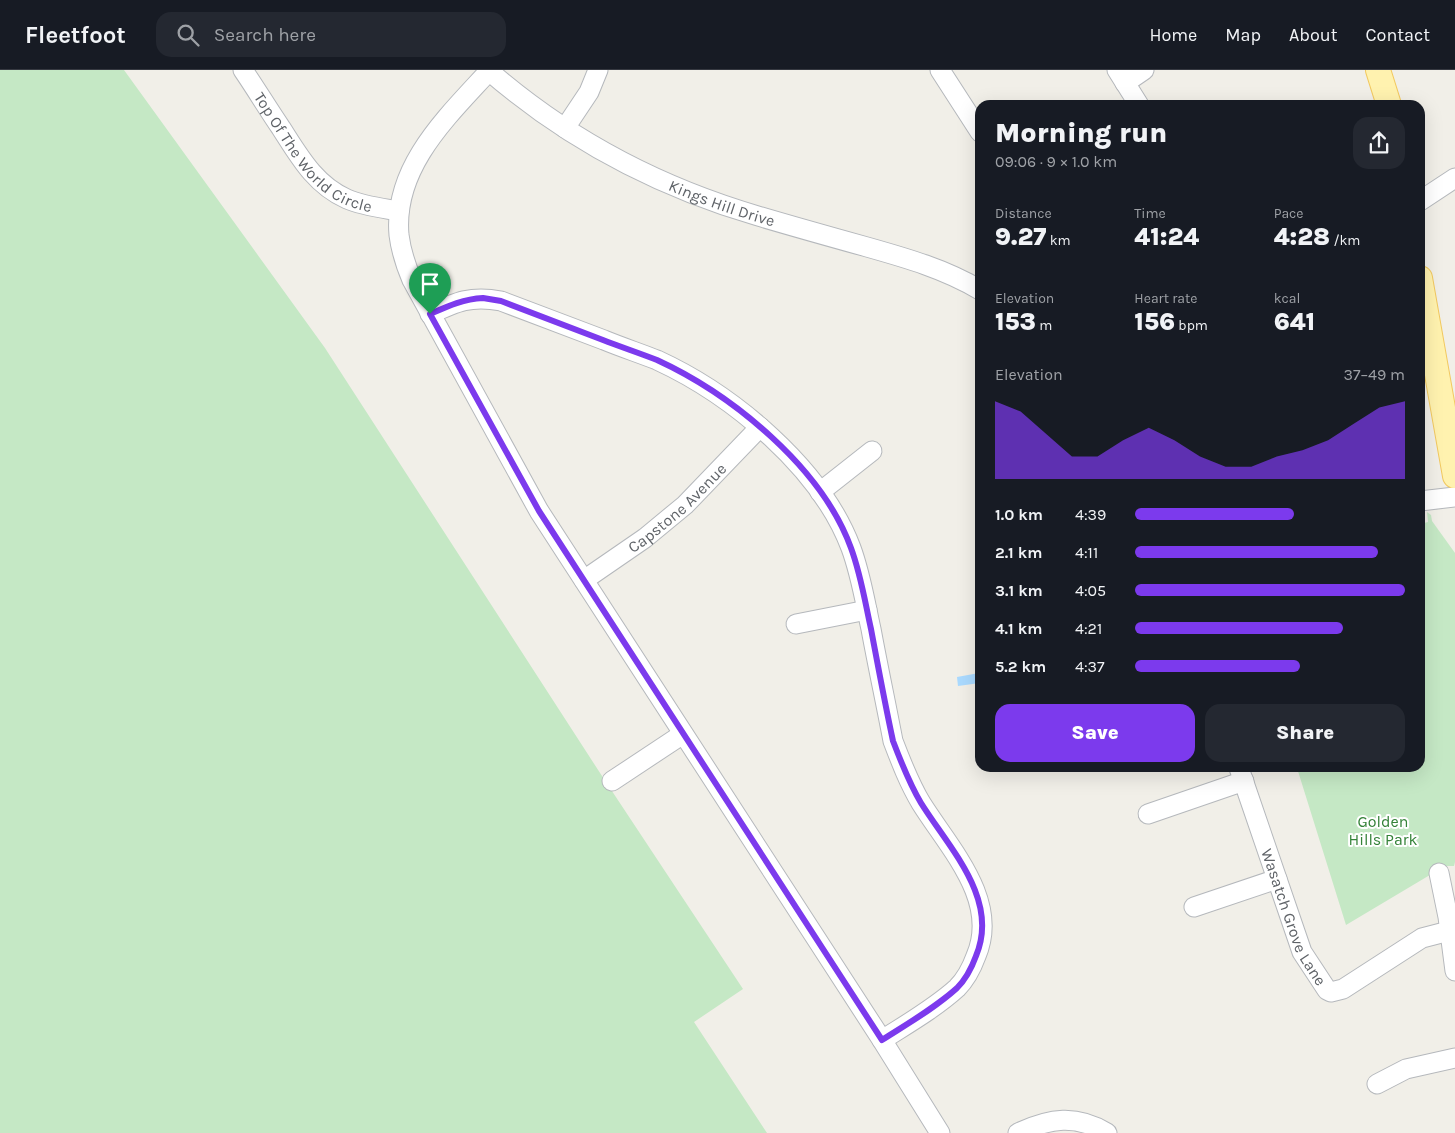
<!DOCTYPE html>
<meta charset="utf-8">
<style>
:root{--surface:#171b24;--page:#242831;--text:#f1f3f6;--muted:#9ea1a6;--line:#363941;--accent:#7c3aed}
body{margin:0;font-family:Karla,sans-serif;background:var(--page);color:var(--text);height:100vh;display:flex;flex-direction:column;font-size:19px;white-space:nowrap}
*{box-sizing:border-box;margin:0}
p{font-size:16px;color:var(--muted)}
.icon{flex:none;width:28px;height:28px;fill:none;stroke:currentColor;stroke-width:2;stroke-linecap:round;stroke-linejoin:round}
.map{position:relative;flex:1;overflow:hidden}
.panel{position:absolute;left:975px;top:30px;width:450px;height:672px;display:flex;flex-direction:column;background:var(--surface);border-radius:15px;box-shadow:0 5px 20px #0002}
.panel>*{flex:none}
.pin{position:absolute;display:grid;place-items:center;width:42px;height:42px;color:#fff;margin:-51px -21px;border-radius:50% 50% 50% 0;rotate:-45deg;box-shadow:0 0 5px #0007}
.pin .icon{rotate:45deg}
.round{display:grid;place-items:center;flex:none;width:52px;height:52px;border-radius:15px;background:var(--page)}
.overview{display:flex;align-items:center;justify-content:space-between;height:85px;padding:0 20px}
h1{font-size:28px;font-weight:800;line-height:38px}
.figures{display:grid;grid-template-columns:repeat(3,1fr);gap:8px;height:85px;padding:5px 20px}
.figures div{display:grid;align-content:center}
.figures b{font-size:25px;font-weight:800}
.figures small{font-size:14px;font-weight:400}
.figures p{font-size:14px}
.chart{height:140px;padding:10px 20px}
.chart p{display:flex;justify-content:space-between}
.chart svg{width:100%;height:90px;margin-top:5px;fill:var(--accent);opacity:.7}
.button{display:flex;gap:10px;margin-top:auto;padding:10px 20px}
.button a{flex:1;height:58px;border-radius:15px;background:var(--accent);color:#fff;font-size:20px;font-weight:800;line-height:58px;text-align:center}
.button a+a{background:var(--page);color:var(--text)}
ul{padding:0 20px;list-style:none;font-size:16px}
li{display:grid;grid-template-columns:80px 60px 1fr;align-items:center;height:38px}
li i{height:12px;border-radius:6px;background:var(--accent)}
header{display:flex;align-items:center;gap:30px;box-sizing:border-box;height:70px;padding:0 25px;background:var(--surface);border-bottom:1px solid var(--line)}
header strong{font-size:24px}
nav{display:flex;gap:28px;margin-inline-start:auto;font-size:18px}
.search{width:350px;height:45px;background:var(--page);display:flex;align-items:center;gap:12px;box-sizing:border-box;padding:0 18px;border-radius:15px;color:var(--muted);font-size:19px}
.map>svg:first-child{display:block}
</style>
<header>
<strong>Fleetfoot</strong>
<div class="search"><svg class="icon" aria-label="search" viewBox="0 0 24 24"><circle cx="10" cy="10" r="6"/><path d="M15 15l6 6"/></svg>Search here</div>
<nav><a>Home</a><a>Map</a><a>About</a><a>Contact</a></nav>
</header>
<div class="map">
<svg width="1455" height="1063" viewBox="0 0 1455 1063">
<rect width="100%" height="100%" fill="#f1efe8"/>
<path fill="#c5e8c5" d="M0,0H124L325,278L602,706L743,919L694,952L767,1063H0Z
M1427,442L1431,445L1432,451L1455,483V792L1454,796H1445L1346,855L1297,698H1420V454L1428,452Z"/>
<path fill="#aadaff" d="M979,603L980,613L958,616L957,607Z"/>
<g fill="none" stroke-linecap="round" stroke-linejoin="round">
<defs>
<g id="minor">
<path id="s1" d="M243,0C256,19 268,39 281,58C299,86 315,115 347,129C363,136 382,138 399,141"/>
<path id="s2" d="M488,0C566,68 659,117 758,146C795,157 831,167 867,177C906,188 945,199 980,220"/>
<path d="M940,0L980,62"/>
<path d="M1117,0L1139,35"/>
<path d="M489,1C447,47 393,97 399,165C401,181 406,196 412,210L539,441L882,970L940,1063"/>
<path d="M1125,13L1144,0"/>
<path d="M565,58L589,22L598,0"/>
<path d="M1420,131L1455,108"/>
<path d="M430,244C456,232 471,225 501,231C535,244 569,257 604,270C621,277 639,283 657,290C733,325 821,398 851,478C861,505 865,532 871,559C878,597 886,634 893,671C901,692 909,713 921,733C949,778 1000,830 976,886C972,897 966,909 957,918C935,938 907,954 882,970"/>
<path d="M820,422L872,381"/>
<path d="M1420,431L1455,427"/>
<path id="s3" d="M584,510L645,468L685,435L760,357"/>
<path d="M796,554L867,540"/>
<path id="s4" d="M1239,698L1302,882L1327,920L1331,922L1343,919L1422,868L1449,861"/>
<path d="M612,711L683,664"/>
<path d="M1148,744L1244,711"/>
<path d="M1439,803L1448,847L1455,901"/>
<path d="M1194,837L1277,809"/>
<path d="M1377,1014L1406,999L1455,988"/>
<path d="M1018,1063C1050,1048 1076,1044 1107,1063"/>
</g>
<path id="major" d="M1378,0L1389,35
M1420,208L1455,406"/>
</defs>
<use href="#minor" stroke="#b5b8bc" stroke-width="21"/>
<use href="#major" stroke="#f2c960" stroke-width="26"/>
<use href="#minor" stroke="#fff" stroke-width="19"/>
<use href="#major" stroke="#fff2af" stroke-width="24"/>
</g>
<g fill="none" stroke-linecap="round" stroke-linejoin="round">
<defs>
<path id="route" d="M483,228L501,231C535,244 569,257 603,270C621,277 639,283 657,290C733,325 822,398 851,478C861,505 865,532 871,559C878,596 885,634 893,671C901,692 909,713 921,733C949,778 1000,829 976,886C972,897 966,909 957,918C935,938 907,954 882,970L539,441L430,244C448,236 463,229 483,228Z"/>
</defs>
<use href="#route" stroke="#fff" stroke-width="10"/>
<use href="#route" stroke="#7c3aed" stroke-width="6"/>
</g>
<g text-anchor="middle" stroke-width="4" stroke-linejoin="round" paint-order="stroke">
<g font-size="16" fill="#5f6368" stroke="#fff">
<text dy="6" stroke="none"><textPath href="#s1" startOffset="111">Top Of The World Circle</textPath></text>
<text dy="6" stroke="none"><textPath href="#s2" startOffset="271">Kings Hill Drive</textPath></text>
<text dy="6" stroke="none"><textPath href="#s3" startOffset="118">Capstone Avenue</textPath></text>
<text dy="6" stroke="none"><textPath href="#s4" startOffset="159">Wasatch Grove Lane</textPath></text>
</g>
<g font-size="16" fill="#348238" stroke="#fff">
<text x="1383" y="757">Golden<tspan x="1383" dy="18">Hills Park</tspan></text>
</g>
</g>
</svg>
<div class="pin" style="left:430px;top:244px;background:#1e9e55"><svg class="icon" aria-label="arrive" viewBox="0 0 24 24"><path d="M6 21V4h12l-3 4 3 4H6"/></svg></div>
<section class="panel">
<div class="overview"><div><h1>Morning run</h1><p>09:06 · 9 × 1.0 km</p></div><a class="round"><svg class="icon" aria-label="share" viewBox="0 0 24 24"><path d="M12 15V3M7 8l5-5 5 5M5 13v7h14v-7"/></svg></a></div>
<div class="figures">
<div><p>Distance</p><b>9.27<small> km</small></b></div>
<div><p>Time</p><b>41:24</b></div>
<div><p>Pace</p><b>4:28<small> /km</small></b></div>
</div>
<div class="figures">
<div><p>Elevation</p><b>153<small> m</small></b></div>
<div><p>Heart rate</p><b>156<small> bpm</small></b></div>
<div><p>kcal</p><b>641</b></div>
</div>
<div class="chart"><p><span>Elevation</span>37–49 m</p>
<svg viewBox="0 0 160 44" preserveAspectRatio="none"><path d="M0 44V6L10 11L20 22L30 33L40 33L50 25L60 19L70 25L80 33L90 38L100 38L110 33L120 30L130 25L140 17L150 9L160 6V44z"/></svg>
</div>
<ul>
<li><b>1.0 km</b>4:39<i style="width:59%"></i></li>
<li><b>2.1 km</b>4:11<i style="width:90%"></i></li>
<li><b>3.1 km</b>4:05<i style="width:100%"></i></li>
<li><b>4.1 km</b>4:21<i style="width:77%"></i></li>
<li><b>5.2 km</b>4:37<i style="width:61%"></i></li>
</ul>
<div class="button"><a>Save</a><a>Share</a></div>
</section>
</div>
